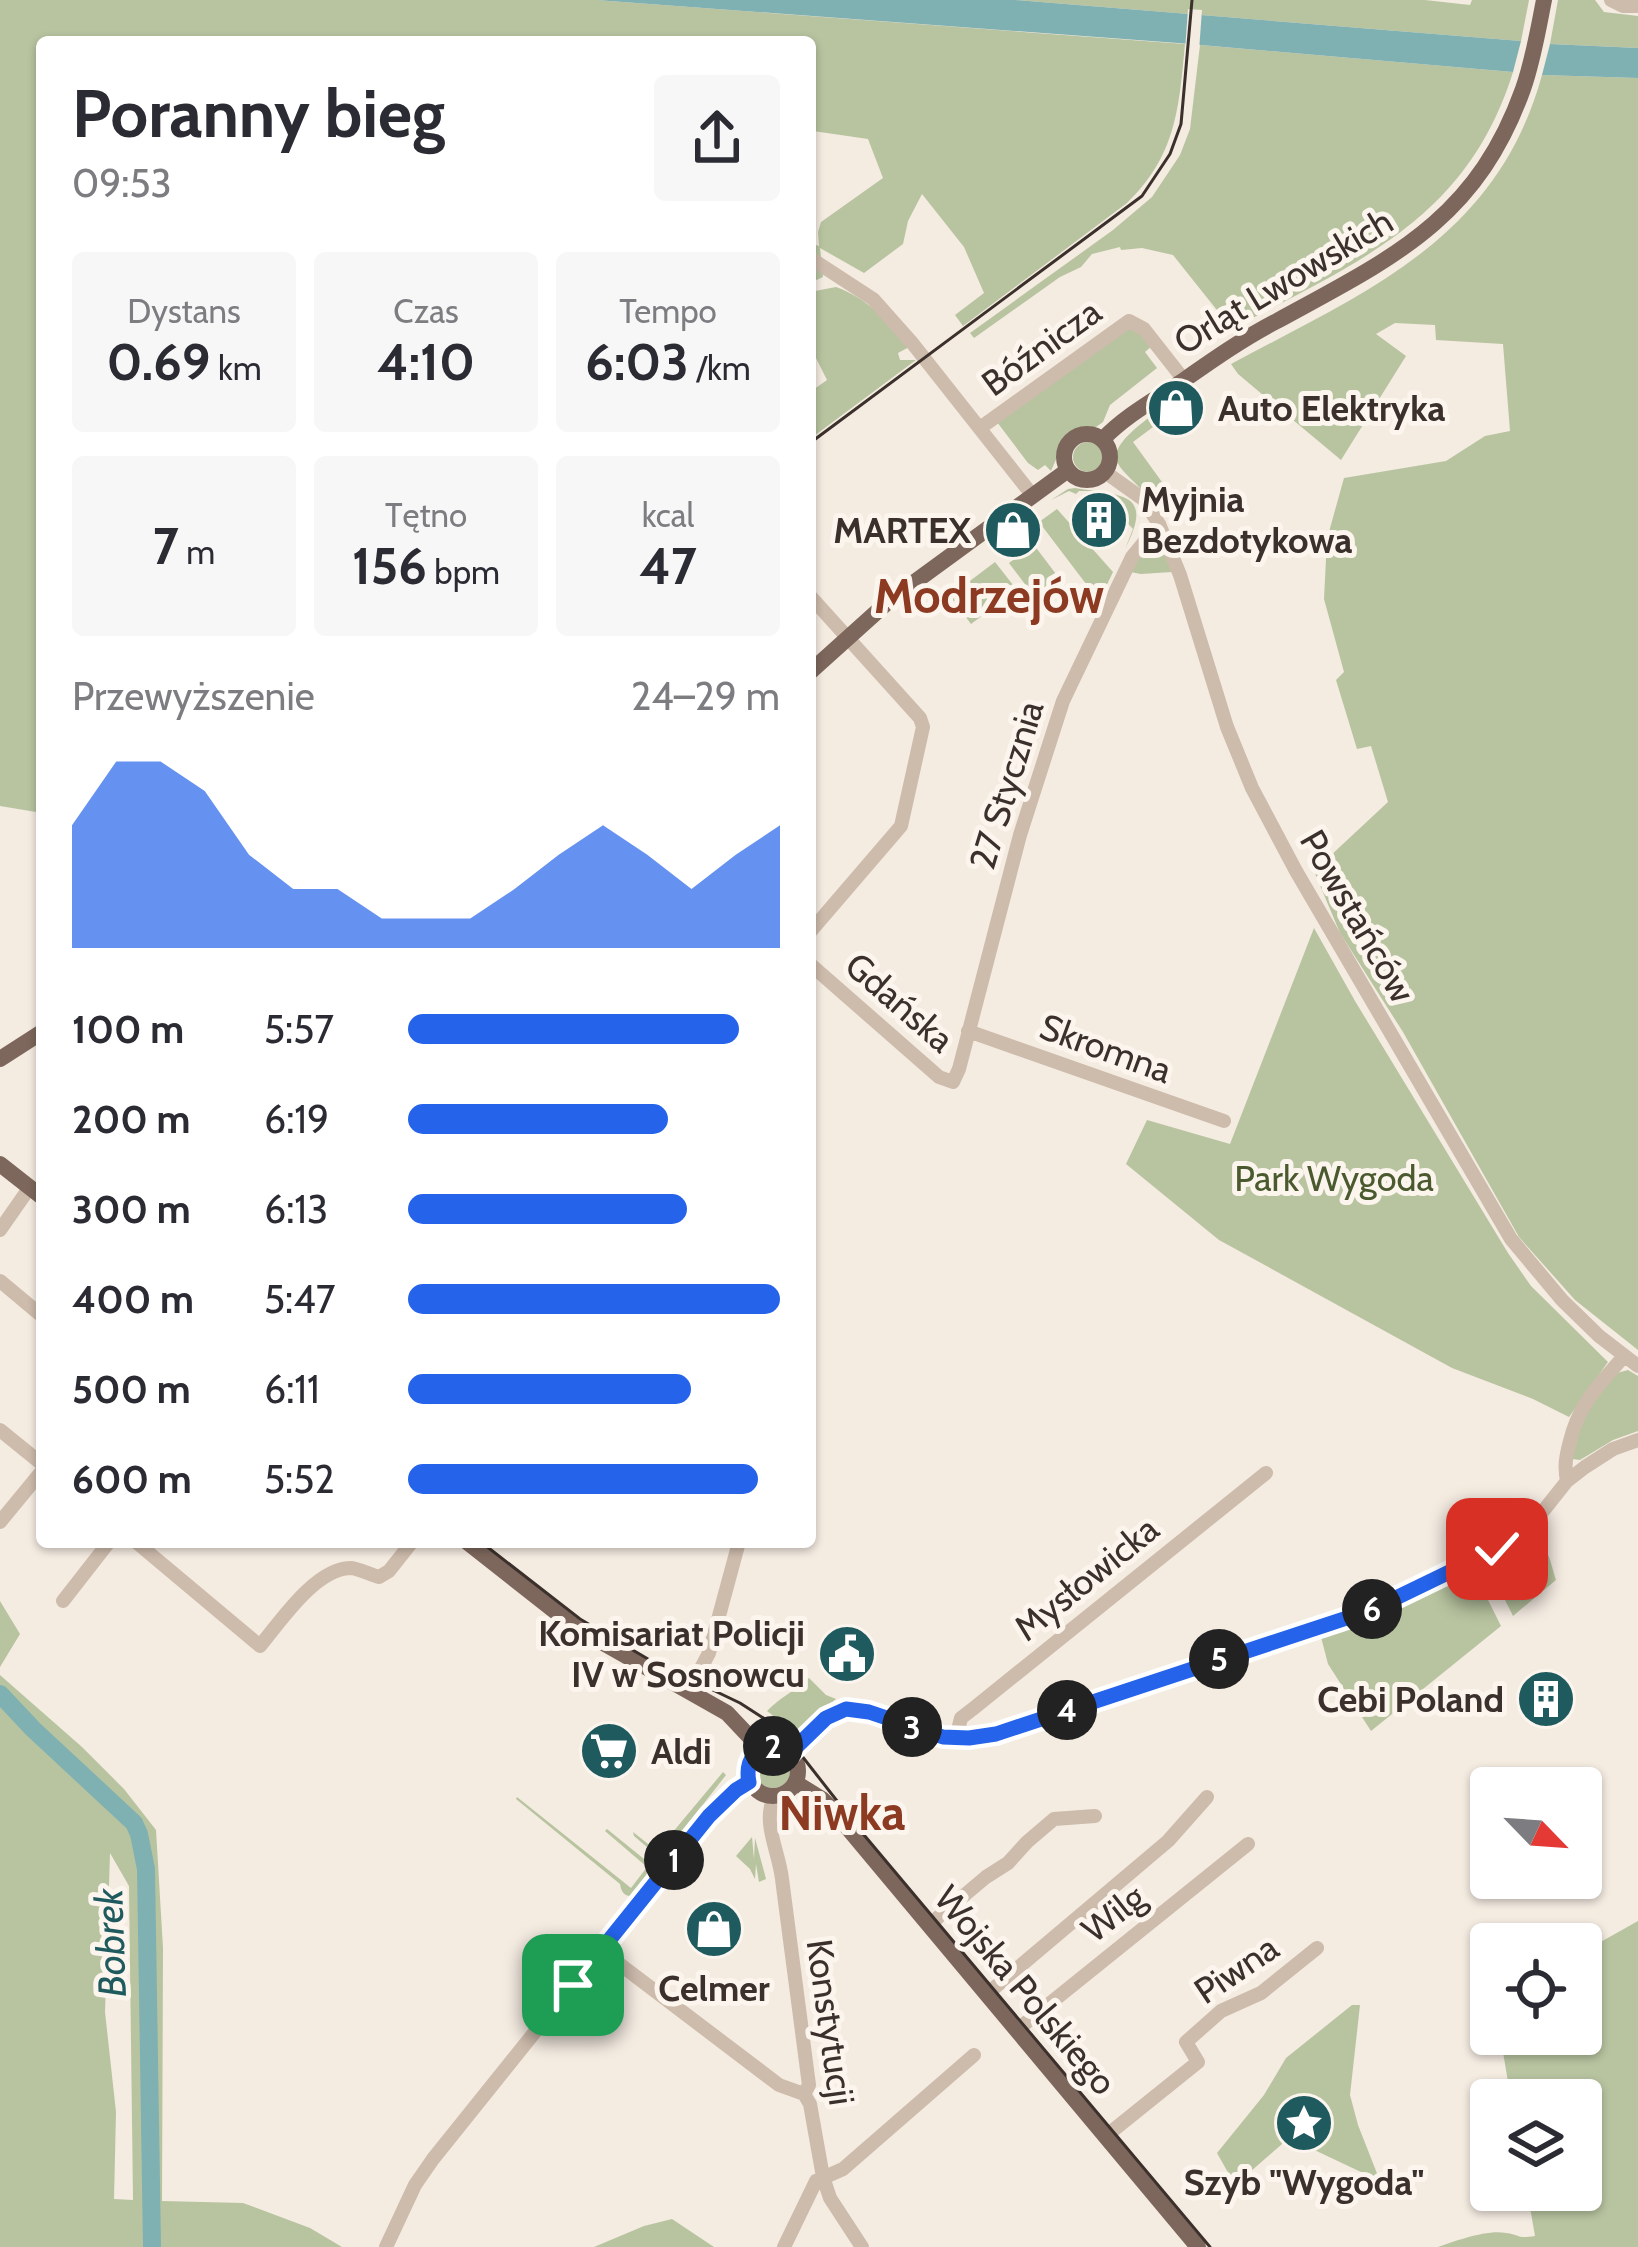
<!DOCTYPE html>
<html lang="pl">
<meta charset="utf-8">
<style>
:root{--surface:#fff;--page:#f7f7f7;--text:#2b2b33;--muted:#7c7c81;--accent:#2563eb}
body{margin:0;font-family:Cabin,sans-serif;background:var(--page);color:var(--text);height:100vh;display:flex;flex-direction:column;font-size:45px;white-space:nowrap}
*{box-sizing:border-box;margin:0}
p{font-size:39px;color:var(--muted)}
.icon{flex:none;width:66px;height:66px;fill:none;stroke:currentColor;stroke-width:2;stroke-linecap:round;stroke-linejoin:round}
.map{position:relative;flex:1;overflow:hidden}
.drawer{position:absolute;left:36px;top:36px;width:780px;height:1512px;display:flex;flex-direction:column;background:var(--surface);border-radius:12px;box-shadow:0 3px 9px #0004}
.drawer>*{flex:none}
.needle{width:78px;rotate:115deg}
.tools{position:absolute;left:1470px;top:1767px;display:grid;gap:24px}
.tools a{display:grid;place-items:center;width:132px;height:132px;border-radius:12px;background:var(--surface);box-shadow:0 3px 9px #0004;font-size:60px}
.pin{position:absolute;display:grid;place-items:center;width:102px;height:102px;color:#fff;margin:-51px;border-radius:24px;box-shadow:0 6px 18px #0006}
.km{position:absolute;width:60px;height:60px;margin:-30px;border-radius:50%;background:#222;color:#fff;font-size:33px;line-height:60px;text-align:center}
.round{display:grid;place-items:center;flex:none;width:126px;height:126px;border-radius:12px;background:var(--page)}
.overview{display:flex;align-items:center;justify-content:space-between;height:204px;padding:0 36px}
h1{font-size:66px;font-weight:700;line-height:90px}
.stats{display:grid;grid-template-columns:repeat(3,1fr);gap:18px;height:204px;padding:12px 36px}
.stats div{display:grid;align-content:center;border-radius:12px;background:var(--page);text-align:center}
.stats b{font-size:51px;font-weight:700}
.stats small{font-size:33px;font-weight:400}
.stats p{font-size:33px}
.chart{height:336px;padding:24px 36px}
.chart p{display:flex;justify-content:space-between}
.chart svg{width:100%;height:216px;margin-top:12px;fill:var(--accent);opacity:.7}
ul{padding:0 36px;list-style:none;font-size:39px}
li{display:grid;grid-template-columns:192px 144px 1fr;align-items:center;height:90px}
li i{height:30px;border-radius:15px;background:var(--accent)}
.map>svg:first-child{display:block}
</style>
<div class="map">
<svg width="1638" height="2247" viewBox="0 0 1638 2247">
<rect width="100%" height="100%" fill="#f4ebe1"/>
<path fill="#b8c4a0" fill-rule="evenodd" d="M0,0H596L1185,44C1179,108 1176,156 1127,203L963,326L955,315L984,293L964,247L922,194L908,221L903,244L864,273L820,248L823,277L810,283V243L819,246L818,232L821,222L883,178L868,139L813,131L810,149V42H42V813L0,806Z
M1015,0H1425L1470,5L1472,0H1529L1521,41Z
M1558,0H1595L1604,12L1638,16V48L1550,44Z
M1200,45L1513,72C1467,220 1357,262 1232,329L1173,255L1142,248L1121,250L1120,247L1092,254L1081,267L1060,277L974,338L970,333L1113,230L1152,197L1180,155L1190,129Z
M1542,75L1638,78V1350L1575,1300L1519,1237L1403,1032L1340,933L1314,871L1388,802L1371,746L1357,749L1336,680L1344,672L1324,599L1327,539L1344,478L1446,461L1485,436L1510,431L1503,344L1436,340L1435,325L1395,323L1376,334L1406,356L1341,460L1238,374L1231,364C1367,291 1497,239 1542,75Z
M836,287C869,299 886,320 909,347L898,353L900,360H916L810,439V392L827,380L810,346V292Z
M1133,329L1139,331L1153,345L1145,352L1157,368L1110,405L1103,422L1096,427L1079,429L1065,439L1051,471L1045,465L1038,470L1028,463L997,422L1124,330Z
M1151,416L1157,424L1133,442L1175,500L1158,511C1128,463 1085,466 1151,416Z
M1073 457a15 15 0 1 1 30 0a15 15 0 1 1-30 0Z
M1075,488C1121,496 1155,491 1125,549L1133,529L1097,491H1079L1076,494L1069,491L1051,500L1068,489Z
M1057,509L1113,572L1099,601L1039,522Z
M1034,545L1065,586L1040,604L1009,563Z
M1153,547C1166,549 1168,561 1172,572L1141,574L1130,572L1142,552Z
M995,562L1017,590L971,624L950,596Z
M1314,928L1355,1001L1508,1253L1531,1286L1608,1362L1569,1417L1533,1399L1452,1368L1219,1240L1126,1164L1147,1120L1230,1144Z
M1628,1370L1638,1376V1431L1613,1440L1580,1460L1572,1459L1585,1411L1617,1373Z
M1494,1509L1520,1520L1472,1548L1463,1524Z
M1531,1537C1548,1541 1551,1565 1556,1580L1513,1616C1492,1573 1477,1559 1531,1537Z
M1467,1572L1476,1576L1501,1626L1371,1731L1328,1664L1321,1637L1326,1631L1362,1621L1457,1574Z
M0,1601L20,1634L0,1667Z
M0,1675L82,1747L124,1789L156,1830L163,1948L162,2201L243,2203L310,2228L342,2247H0ZM110,1853L129,1886L133,2200L114,2199L116,2112L105,2012Z
M809,1678L826,1695L836,1699L801,1728L793,1731L767,1711C779,1698 795,1691 809,1678Z
M756 1771a17 17 0 1 1 34 0a17 17 0 1 1-34 0Z
M723,1772L726,1775L663,1856L655,1854L634,1836L633,1832L657,1851Z
M517,1797L631,1888L647,1867L605,1831L607,1829L649,1863L646,1878L631,1896C623,1896 621,1890 620,1884L516,1799Z
M752,1837L754,1859L755,1838L766,1879L759,1882L756,1864L755,1879L750,1869L736,1856Z
M1638,1921V2247H1438C1455,2241 1488,2229 1506,2233C1521,2235 1517,2239 1535,2236L1527,2190H1581V2100H1511L1500,2034H1581V1953Z
M1352,2005H1360L1350,2095L1358,2125L1380,2181L1289,2138L1235,2185L1217,2153L1264,2095L1286,2058Z
M672,2219L714,2247H594L644,2226Z"/>
<path fill="#7fb0b2" d="M596,0H1015L1521,41L1513,72L1178,43Z
M1550,44L1638,48V78L1542,75Z"/>
<path fill="#f4ebe1" d="M1188,9L1202,10L1199,51L1185,50Z"/>
<g fill="none" stroke-linecap="round" stroke-linejoin="round">
<path stroke="#7fb0b2" stroke-width="18" d="M0,1694L33,1729L134,1823L139,1834L146,1869L152,2247"/>
<path stroke="#cdbbac" stroke-width="14" d="M1611,0L1623,6H1638
M810,258L873,299L913,344L1033,496
M980,428L1129,321L1144,329L1184,380
M1105,472L1143,499L1159,524L1180,575L1227,727L1252,788L1296,871L1511,1239L1562,1300L1599,1336L1638,1366
M810,596L920,718L923,727L901,826L810,932
M810,964L939,1077L953,1082L959,1069L1020,835L1063,701L1132,557L1159,524
M968,1031L1224,1121
M0,1230L30,1187
M0,1281L42,1316
M0,1430L42,1464
M1567,1481C1564,1466 1566,1456 1570,1441C1580,1401 1599,1386 1624,1356
M0,1522L42,1471
M136,1542L260,1646C280,1622 315,1569 350,1568C358,1568 371,1575 379,1577L389,1571L412,1542
M63,1601L109,1542
M689,1691L709,1653L739,1542
M956,1738L961,1718L974,1708L1266,1473
M791,1753C803,1741 816,1723 832,1714C867,1696 906,1730 940,1737C959,1740 977,1738 996,1734L1351,1617L1388,1602L1497,1549L1521,1533L1532,1525L1567,1481L1585,1467L1613,1449L1638,1440
M774,1797C762,1824 779,1851 782,1879C791,1948 800,2016 809,2085L804,2094L810,2104L823,2177L830,2198L862,2247
M929,1925L986,1877L1008,1863L1027,1842L1054,1819L1095,1816
M601,1950L779,2085L804,2094
M987,1994L1168,1841L1207,1797
M1017,2030L1248,1844
M1106,2136L1198,2062L1186,2042L1221,2011L1261,1993L1317,1948
M386,2247L415,2185L433,2159L709,1815L736,1790L750,1782
M784,2247L816,2181L843,2169L974,2055"/>
<path stroke="#7d675c" stroke-width="16" d="M1064 457a23 23 0 1 1 46 0a23 23 0 1 1-46 0Z
M1103,439C1126,415 1156,399 1184,380C1214,359 1244,338 1277,321C1390,259 1476,221 1523,89C1533,61 1538,30 1544,0
M810,672L890,600L1068,470
M0,1059L42,1032
M0,1164L42,1197
M467,1542L575,1627L727,1713L761,1749
M748 1771a25 25 0 1 1 50 0a25 25 0 1 1-50 0Z
M796,1783L822,1799L832,1809L1198,2247"/>
<path stroke="#3b302b" stroke-width="3" d="M810,443L1142,196L1170,154L1181,124L1192,0
M481,1542L580,1619L648,1659L740,1703L768,1721L791,1742L859,1829L1210,2247"/>
</g>
<g fill="none" stroke-linecap="round" stroke-linejoin="round">
<defs>
<path id="route" d="M573,1985L709,1816L736,1790L749,1782C743,1754 766,1737 790,1753L826,1718L846,1709L869,1712L943,1737L969,1738L996,1734L1371,1610L1497,1549"/>
</defs>
<use href="#route" stroke="#fff" stroke-width="24"/>
<use href="#route" stroke="#2563eb" stroke-width="15"/>
</g>
<defs>
<symbol id="shop-disc" viewBox="-11 -11 22 22"><circle r="9.5" fill="#1f5a5e" stroke="#fbf5ee"/><path d="M-5-2.5h2.3a2.7 3.5 0 0 1 5.4 0H5L5.5 6h-11ZM-1.5-2.5h3a1.5 2.3 0 0 0-3 0Z" fill="#fff"/></symbol>
<symbol id="building-disc" viewBox="-11 -11 22 22"><circle r="9.5" fill="#1f5a5e" stroke="#fbf5ee"/><path d="M-4-6H4V6H1V3H-1V6H-4ZM-2.5-4.3h1.7v1.8h-1.7ZM.8-4.3h1.7v1.8H.8ZM-2.5-1h1.7V.8h-1.7ZM.8-1h1.7V.8H.8Z" fill="#fff"/></symbol>
<symbol id="civic-disc" viewBox="-11 -11 22 22"><circle r="9.5" fill="#1f5a5e" stroke="#fbf5ee"/><path d="M-.6-6.5H3V-4.5H.6V-3L4-1V1h2V6H-6V1h2V-1L-.6-3ZM-1.2 2.5V6h2.4V2.5Z" fill="#fff"/></symbol>
<symbol id="supermarket-disc" viewBox="-11 -11 22 22"><circle r="9.5" fill="#1f5a5e" stroke="#fbf5ee"/><path d="M-6-5.5h2.5l.6 2H6L4.5 2H-2.5L-4.4-4H-6ZM-1.5 3.2a1.3 1.3 0 1 0 .1 0ZM3 3.2a1.3 1.3 0 1 0 .1 0Z" fill="#fff"/></symbol>
<symbol id="sight-disc" viewBox="-11 -11 22 22"><circle r="9.5" fill="#1f5a5e" stroke="#fbf5ee"/><path d="M0-6L1.8-2.2L6-1.7L2.9 1.2L3.7 5.4L0 3.3L-3.7 5.4L-2.9 1.2L-6-1.7L-1.8-2.2Z" fill="#fff"/></symbol>
</defs>
<g fill-rule="evenodd">
<use href="#shop-disc" x="1143" y="375" width="66" height="66"/>
<use href="#building-disc" x="1066" y="487" width="66" height="66"/>
<use href="#shop-disc" x="980" y="497" width="66" height="66"/>
<use href="#civic-disc" x="814" y="1621" width="66" height="66"/>
<use href="#building-disc" x="1513" y="1666" width="66" height="66"/>
<use href="#supermarket-disc" x="576" y="1718" width="66" height="66"/>
<use href="#shop-disc" x="681" y="1896" width="66" height="66"/>
<use href="#sight-disc" x="1271" y="2090" width="66" height="66"/>
</g>
<g text-anchor="middle" stroke-width="10" stroke-linejoin="round" paint-order="stroke">
<g font-size="36" fill="#3b302b" stroke="#fbf5ee">
<text transform="translate(1283 281) rotate(-31)" y="13">Orląt Lwowskich</text>
<text transform="translate(1041 347) rotate(-36)" y="13">Bóźnicza</text>
<text transform="translate(1006 785) rotate(-73)" y="13">27 Stycznia</text>
<text transform="translate(1358 916) rotate(60)" y="13">Powstańców</text>
<text transform="translate(900 1002) rotate(41)" y="13">Gdańska</text>
<text transform="translate(1106 1048) rotate(20)" y="13">Skromna</text>
<text transform="translate(1086 1578) rotate(-39)" y="13">Mysłowicka</text>
<text transform="translate(1113 1913) rotate(-38)" y="13">Wilg</text>
<text transform="translate(1236 1969) rotate(-34)" y="13">Piwna</text>
<text transform="translate(1026 1990) rotate(50)" y="13">Wojska Polskiego</text>
<text transform="translate(831 2022) rotate(82)" y="13">Konstytucji</text>
</g>
<g font-size="36" font-weight="bold" fill="#3b302b" stroke="#fbf5ee" text-anchor="start">
<text x="1218" y="421">Auto Elektryka</text>
<text x="1141" y="512">Myjnia<tspan x="1141" dy="41">Bezdotykowa</tspan></text>
<text x="971" y="543" text-anchor="end">MARTEX</text>
<text x="805" y="1646" text-anchor="end">Komisariat Policji<tspan x="805" dy="41">IV w Sosnowcu</tspan></text>
<text x="1504" y="1712" text-anchor="end">Cebi Poland</text>
<text x="651" y="1764">Aldi</text>
<text x="714" y="2001" text-anchor="middle">Celmer</text>
<text x="1304" y="2195" text-anchor="middle">Szyb "Wygoda"</text>
</g>
<g font-size="36" fill="#4a5a2e" stroke="#fbf5ee">
<text x="1334" y="1191">Park Wygoda</text>
</g>
<g font-size="39" font-style="italic" fill="#1f5a5e" stroke="#fbf5ee">
<text transform="translate(110 1943) rotate(-92)" y="14">Bobrek</text>
</g>
<g font-size="48" font-weight="bold" fill="#8c3b22" stroke="#fbf5ee">
<text x="989" y="613">Modrzejów</text>
<text x="842" y="1830">Niwka</text>
</g>
</g>
</svg>
<div class="tools">
<a><svg class="needle" viewBox="-14 -14 28 28"><path d="M0-13l5 13h-10z" fill="#e53935"/><path d="M0 13l5-13h-10z" fill="#7c7c81"/></svg></a>
<a><svg class="icon" aria-label="locate" viewBox="0 0 24 24"><circle cx="12" cy="12" r="6"/><path d="M12 2v4M12 18v4M2 12h4M18 12h4"/></svg></a>
<a><svg class="icon" aria-label="layers" viewBox="0 0 24 24"><path d="M12 4l9 5-9 5-9-5zM3 14l9 5 9-5"/></svg></a>
</div>
<div class="pin" style="left:573px;top:1985px;background:#1e9e55"><svg class="icon" aria-label="arrive" viewBox="0 0 24 24"><path d="M6 21V4h12l-3 4 3 4H6"/></svg></div>
<div class="pin" style="left:1497px;top:1549px;background:#d93025"><svg class="icon" aria-label="check" viewBox="0 0 24 24"><path d="M5 12l5 5 9-10"/></svg></div>
<b class="km" style="left:674px;top:1860px">1</b>
<b class="km" style="left:773px;top:1746px">2</b>
<b class="km" style="left:912px;top:1727px">3</b>
<b class="km" style="left:1067px;top:1710px">4</b>
<b class="km" style="left:1219px;top:1659px">5</b>
<b class="km" style="left:1372px;top:1609px">6</b>
<section class="drawer">
<div class="overview"><div><h1>Poranny bieg</h1><p>09:53</p></div><a class="round"><svg class="icon" aria-label="share" viewBox="0 0 24 24"><path d="M12 15V3M7 8l5-5 5 5M5 13v7h14v-7"/></svg></a></div>
<div class="stats">
<div><p>Dystans</p><b>0.69<small> km</small></b></div>
<div><p>Czas</p><b>4:10</b></div>
<div><p>Tempo</p><b>6:03<small> /km</small></b></div>
</div>
<div class="stats">
<div><b>7<small> m</small></b></div>
<div><p>Tętno</p><b>156<small> bpm</small></b></div>
<div><p>kcal</p><b>47</b></div>
</div>
<div class="chart"><p><span>Przewyższenie</span>24–29 m</p>
<svg viewBox="0 0 160 44" preserveAspectRatio="none"><path d="M0 44V19L10 6L20 6L30 12L40 25L50 32L60 32L70 38L80 38L90 38L100 32L110 25L120 19L130 25L140 32L150 25L160 19V44z"/></svg>
</div>
<ul>
<li><b>100 m</b>5:57<i style="width:89%"></i></li>
<li><b>200 m</b>6:19<i style="width:70%"></i></li>
<li><b>300 m</b>6:13<i style="width:75%"></i></li>
<li><b>400 m</b>5:47<i style="width:100%"></i></li>
<li><b>500 m</b>6:11<i style="width:76%"></i></li>
<li><b>600 m</b>5:52<i style="width:94%"></i></li>
</ul>
</section>
</div>
